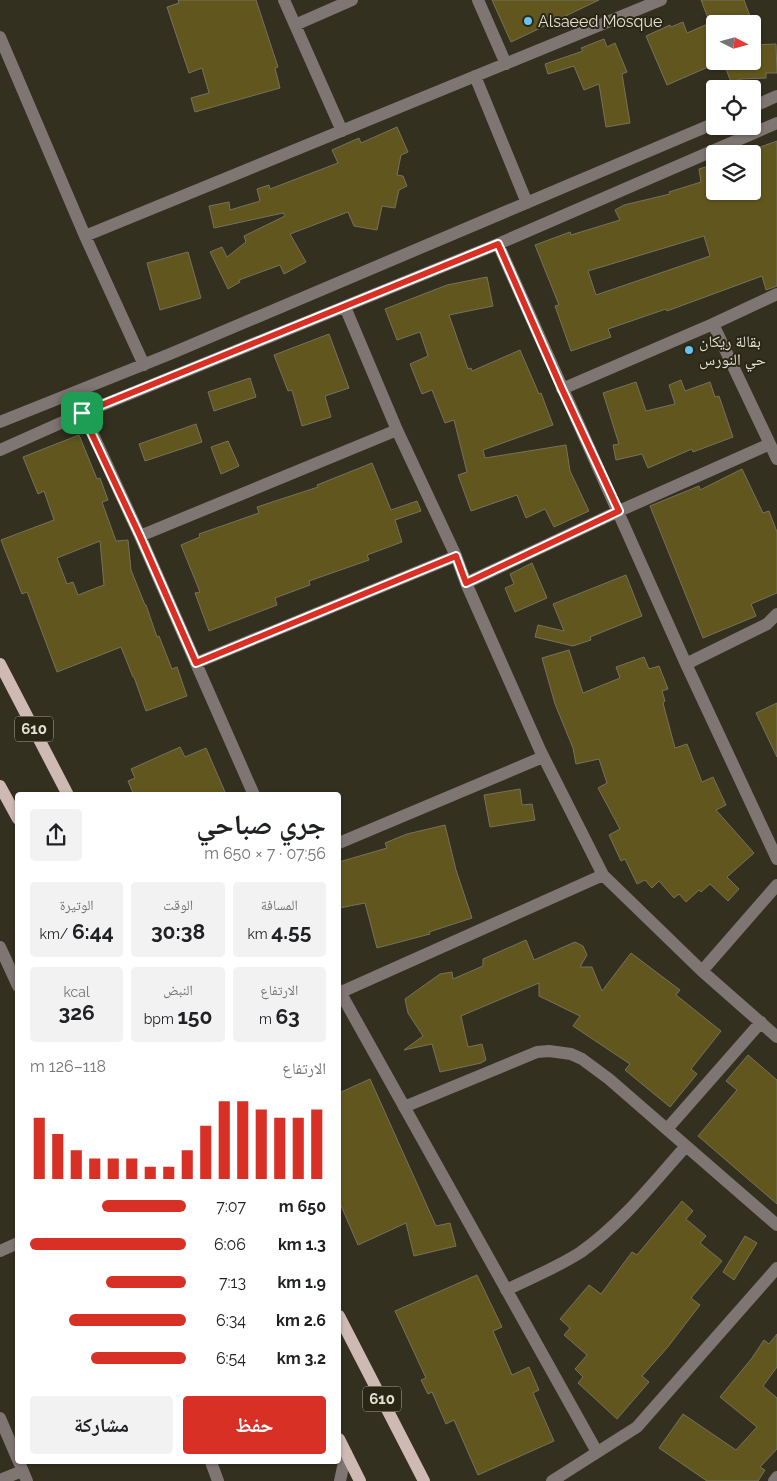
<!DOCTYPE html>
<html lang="ar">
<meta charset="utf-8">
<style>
:root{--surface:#fff;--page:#f2f2f2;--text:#202124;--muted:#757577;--accent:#d93025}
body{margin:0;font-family:Raleway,"Noto Naskh Arabic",sans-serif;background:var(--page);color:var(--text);direction:rtl;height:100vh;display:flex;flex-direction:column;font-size:19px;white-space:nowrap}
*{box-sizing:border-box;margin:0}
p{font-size:16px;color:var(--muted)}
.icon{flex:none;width:28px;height:28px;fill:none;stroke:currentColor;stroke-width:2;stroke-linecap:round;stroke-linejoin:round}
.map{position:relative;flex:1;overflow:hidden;direction:ltr}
.side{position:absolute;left:15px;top:792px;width:326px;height:672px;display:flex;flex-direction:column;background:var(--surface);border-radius:5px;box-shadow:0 1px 4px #0004;direction:rtl}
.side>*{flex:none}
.needle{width:32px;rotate:96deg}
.fabs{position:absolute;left:706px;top:15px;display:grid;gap:10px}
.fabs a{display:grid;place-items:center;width:55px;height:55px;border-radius:5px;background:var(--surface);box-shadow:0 1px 4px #0004;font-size:25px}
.pin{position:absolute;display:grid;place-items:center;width:42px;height:42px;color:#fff;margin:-21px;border-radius:10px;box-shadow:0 2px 8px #0006}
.round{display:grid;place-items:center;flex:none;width:52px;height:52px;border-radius:5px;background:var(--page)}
.summary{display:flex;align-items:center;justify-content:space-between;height:85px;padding:0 15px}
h1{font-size:28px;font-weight:700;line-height:38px}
.metrics{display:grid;grid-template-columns:repeat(3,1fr);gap:8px;height:85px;padding:5px 15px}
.metrics div{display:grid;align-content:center;border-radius:5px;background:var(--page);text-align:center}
.metrics b{font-size:21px;font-weight:700}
.metrics small{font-size:14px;font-weight:400}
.metrics p{font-size:14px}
.chart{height:140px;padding:10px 15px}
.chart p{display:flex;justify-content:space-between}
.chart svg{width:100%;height:90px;margin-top:5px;stroke:var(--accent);stroke-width:6}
.primary-button{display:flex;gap:10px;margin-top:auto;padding:10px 15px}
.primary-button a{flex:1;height:58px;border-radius:5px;background:var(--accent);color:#fff;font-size:20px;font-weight:700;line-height:58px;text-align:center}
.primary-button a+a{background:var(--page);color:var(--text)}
ul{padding:0 15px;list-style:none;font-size:16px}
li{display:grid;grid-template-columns:80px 60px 1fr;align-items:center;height:38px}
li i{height:12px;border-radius:6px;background:var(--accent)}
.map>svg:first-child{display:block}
</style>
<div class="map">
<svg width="777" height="1481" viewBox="0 0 777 1481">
<rect width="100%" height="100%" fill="#33301f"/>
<path fill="#61571e" stroke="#75725e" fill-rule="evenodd" d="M178,0H256L278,67L275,68L280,88L195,112L191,98L209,93L202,68L189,73L167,7L179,3Z
M492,0H599L511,42Z
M701,0H744L753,24H715V64L667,85L646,36L670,25L671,27L683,22L687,33L710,23Z
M604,39L607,47L615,43L627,72L622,74L630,123L606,127L599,84L584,90L574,66L548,74L545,64L583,51L581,48Z
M776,44L777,73H766V78L741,79L731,82L723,61H752V45Z
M397,127L408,152L401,155L397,175L403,176L407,186L399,190L395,208L382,206L377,230L354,226L348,212L290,234L306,262L284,274L280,265L239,280L240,282L228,289L210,252L222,247L227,257L246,242L244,236L285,216L283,213L214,228L209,206L229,202L230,210L260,201L257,189L269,185L270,189L338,163L332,150L359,138L361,143Z
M777,141V286L766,290L762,276L667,311L666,309L608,329L611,337L571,351L555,306L559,305L535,245L570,232L571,235L620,220L615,210L624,205L670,194L669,192L701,182L699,169L715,164V191H752V150ZM704,236L710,256L596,295L588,271Z
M188,252L201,298L160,310L147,263Z
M487,277L493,306L449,315L468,369L471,368L472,371L520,350L539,394L541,393L553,425L483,450L485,458L566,445L570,471L589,511L554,527L545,509L526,518L517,495L471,511L458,475L467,472L454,420L445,423L432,390L422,394L410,364L428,356L420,332L397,340L385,309L447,285Z
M329,334L349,388L325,396L331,417L302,426L292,390L288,391L274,355Z
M250,378L256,397L214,411L208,392Z
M681,380L685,391L710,382L715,397L719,396L733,437L693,452L692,449L648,468L642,454L616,460L613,445L619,444L603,393L636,382L646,411L675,404L669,385Z
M196,424L202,442L145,461L139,444Z
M79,435L97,479L100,478L108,500L102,502L116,541L128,540L131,570L145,605H146L157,637L159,636L172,669L177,667L187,696L146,711L134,677H133L121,647L57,672L27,592L22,594L1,540L54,520L44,491L38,494L23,457ZM100,541L104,585L78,595L73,582L67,584L57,558Z
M228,441L239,466L221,474L211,447Z
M372,463L391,510L417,501L421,511L395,520L402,542L367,555L369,560L309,581L310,585L275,598L277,605L209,631L195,593L200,592L181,545L200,537L199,534L259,513L257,507L318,487L317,485Z
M742,469L763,513L769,511L777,532V593L751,604L756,616L703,638L650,506L699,486L700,490Z
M532,563L547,598L515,612L505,588L514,584L510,574Z
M626,575L642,616L590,637L591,640L573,646L535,637L538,625L564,631L553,604Z
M569,650L583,693L620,678L616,667L644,657L649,669L659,666L668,689L662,691L665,701L663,703L675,748L687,744L702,782L713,777L726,805L716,810L754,853L727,877L739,889L728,901L710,884L701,892L699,890L686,902L679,894L674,898L659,881L652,888L645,880L637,884L625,859L621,861L609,835L620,829L598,788L607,783L599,759L576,764L573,748L555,704L542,658Z
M777,703V757L756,713Z
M180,747L185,757L206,748L225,792L218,795H134L128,781L135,778L131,769Z
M520,789L522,805L532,804L535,820L490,827L484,795Z
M445,825L456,870L472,918L429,932L430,934L377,948L365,903L339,908V862L387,848L385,843L407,834Z
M526,940L534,960L575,942L583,946L587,955L580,967H592L602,991L631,953L680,990L676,995L721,1031L691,1069L697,1074L670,1107L625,1070L630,1064L573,1026L580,1016L539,996V983L461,1016L468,1047L482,1044L486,1060L481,1063L440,1072L432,1044L404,1050L423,1036L408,1013L405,999L440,974L452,972L453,979L483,966V959Z
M748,1055L777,1080V1204L698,1136L737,1090L726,1081Z
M370,1079L436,1226L450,1223L456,1246L414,1256L406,1223L358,1245L339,1201V1093Z
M682,1201L693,1211L686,1219L706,1236L700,1243L722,1261L691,1298L700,1305L667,1348L642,1376L649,1382L617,1419L578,1383L583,1377L575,1369L587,1355L564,1335L570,1328L560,1319L589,1285L601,1294L632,1252L637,1255Z
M745,1236L757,1243L734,1280L723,1272Z
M477,1275L502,1327L493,1331L512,1375L529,1367L539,1390L533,1393L554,1441L478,1475L454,1420L446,1424L432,1392L428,1394L421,1380L426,1378L395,1311Z
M777,1334V1367L763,1386L777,1398V1449L760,1467L765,1470L758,1481H707L659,1448L683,1414L736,1450L757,1427L720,1397L752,1358L764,1340L769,1344Z"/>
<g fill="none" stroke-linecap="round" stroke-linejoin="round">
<path stroke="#7f7572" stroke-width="12" d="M284,0L342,131
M478,0L506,64
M295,25L352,0
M0,37L85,236L144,365
M475,76L527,203
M752,107L777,96
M85,236L661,0
M498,244L686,664L777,859
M345,307L397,430L456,556L466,583L540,750L603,875L702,971L777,1037
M713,324L777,459
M562,389L713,324L777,294
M69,395L83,413L140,536L254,795
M0,422L170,354L715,123
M0,450L83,413L498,244L777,123
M140,536L397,430
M466,583L619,511L770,444
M196,663L456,556
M686,664L767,624L777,614
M339,843L543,757
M0,947L18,986
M702,971L777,885
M339,990L597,1452
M339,993L603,875
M404,1107L537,1052L549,1051L571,1054L582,1059L609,1079L777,1225
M667,1129L761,1022
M0,1251L18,1243
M506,1290C531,1278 558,1267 581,1252C622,1223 653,1183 686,1146
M0,1418L18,1460
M19,1462L27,1481
M211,1462L218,1481
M0,1480L22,1471
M340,1481L346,1453
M552,1481L637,1427L777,1268
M774,1481L777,1477"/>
<path stroke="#ceb9b4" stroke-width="12" d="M0,664L68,795
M0,786L18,819
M339,1316L424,1481
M339,1439L360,1481"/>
</g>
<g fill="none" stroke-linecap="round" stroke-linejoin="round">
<defs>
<path id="route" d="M498,244L562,389L619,511L466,583L456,556L196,663L140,536L82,413Z"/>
</defs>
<use href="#route" stroke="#fff" stroke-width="10"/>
<use href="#route" stroke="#d93025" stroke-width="6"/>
</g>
<g fill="#66c4ef" stroke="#2a2615" stroke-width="2">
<circle cx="528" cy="21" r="5"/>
<circle cx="689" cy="350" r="5"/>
</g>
<g text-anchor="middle" stroke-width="4" stroke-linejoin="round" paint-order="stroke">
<g fill="#2a2615" stroke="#aca99c" stroke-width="1">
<rect x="15" y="716.5" width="38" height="25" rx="4"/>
<rect x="363" y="1386.5" width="38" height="25" rx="4"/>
</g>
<g font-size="15" font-weight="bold" fill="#e3e1d6">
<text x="34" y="734">610</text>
<text x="382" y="1404">610</text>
</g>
<g font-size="16" fill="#e3e1d6" stroke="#2a2615" text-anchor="start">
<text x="538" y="27">Alsaeed Mosque</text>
<text x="699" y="347">بقالة ريكان<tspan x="699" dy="18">حي النورس</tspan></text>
</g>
</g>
</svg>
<div class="fabs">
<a><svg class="needle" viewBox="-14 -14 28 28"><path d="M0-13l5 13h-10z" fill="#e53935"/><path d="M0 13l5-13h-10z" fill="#757577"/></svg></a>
<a><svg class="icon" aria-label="locate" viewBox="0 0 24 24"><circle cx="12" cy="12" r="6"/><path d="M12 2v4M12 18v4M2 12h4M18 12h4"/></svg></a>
<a><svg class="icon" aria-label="layers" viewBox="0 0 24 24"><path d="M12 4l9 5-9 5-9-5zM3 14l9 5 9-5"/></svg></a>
</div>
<div class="pin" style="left:82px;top:413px;background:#1e9e55"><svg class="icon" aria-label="arrive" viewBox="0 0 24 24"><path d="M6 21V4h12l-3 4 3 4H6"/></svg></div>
<section class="side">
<div class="summary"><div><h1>جري صباحي</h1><p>07:56 · 7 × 650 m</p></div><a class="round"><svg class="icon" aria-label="share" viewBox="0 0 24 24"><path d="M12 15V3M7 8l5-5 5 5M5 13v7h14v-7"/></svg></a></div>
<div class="metrics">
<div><p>المسافة</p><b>4.55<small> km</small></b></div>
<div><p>الوقت</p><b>30:38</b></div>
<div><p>الوتيرة</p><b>6:44<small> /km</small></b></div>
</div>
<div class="metrics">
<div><p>الارتفاع</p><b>63<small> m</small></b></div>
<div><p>النبض</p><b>150<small> bpm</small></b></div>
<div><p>kcal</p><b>326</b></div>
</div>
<div class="chart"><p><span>الارتفاع</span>118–126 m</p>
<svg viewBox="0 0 160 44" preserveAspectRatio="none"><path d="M5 44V14M15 44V22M25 44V30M35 44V34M45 44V34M55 44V34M65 44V38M75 44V38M85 44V30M95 44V18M105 44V6M115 44V6M125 44V10M135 44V14M145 44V14M155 44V10"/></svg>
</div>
<ul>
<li><b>650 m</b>7:07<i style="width:54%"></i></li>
<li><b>1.3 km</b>6:06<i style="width:100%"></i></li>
<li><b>1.9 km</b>7:13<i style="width:51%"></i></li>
<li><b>2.6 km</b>6:34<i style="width:75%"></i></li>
<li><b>3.2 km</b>6:54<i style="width:61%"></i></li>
</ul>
<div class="primary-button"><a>حفظ</a><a>مشاركة</a></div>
</section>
</div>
